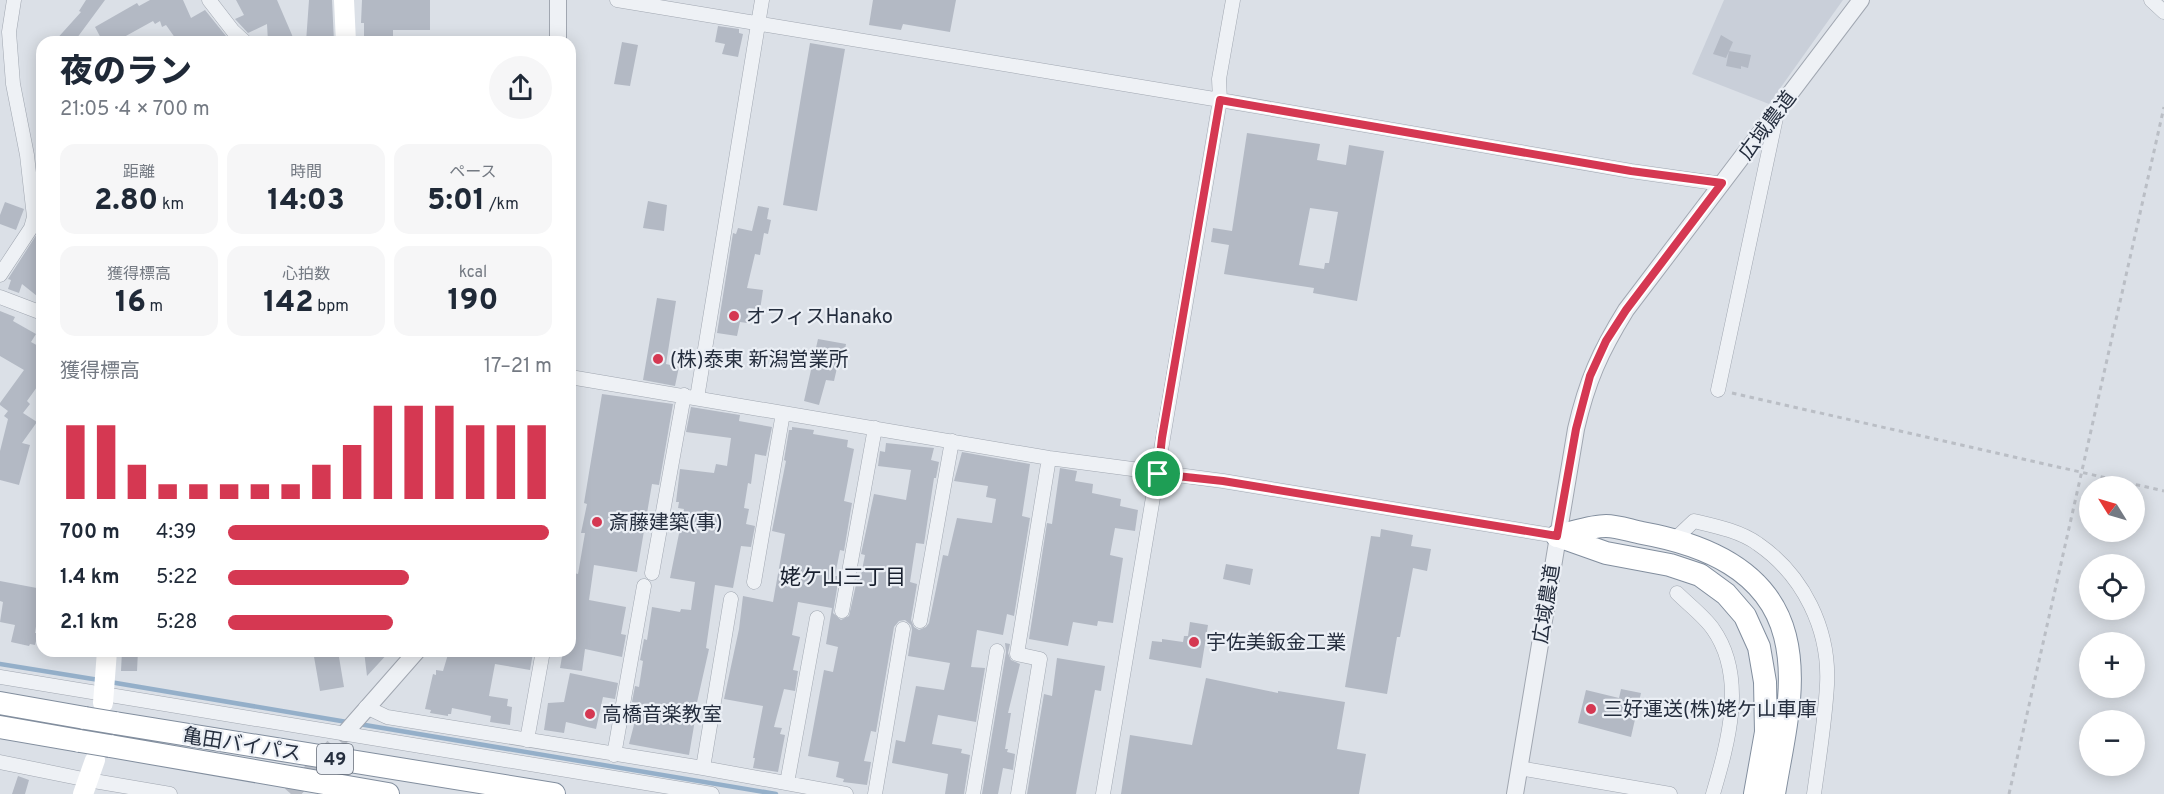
<!DOCTYPE html>
<html lang="ja">
<meta charset="utf-8">
<style>
:root{--surface:#fff;--page:#f6f6f7;--text:#1f2937;--muted:#747a83;--accent:#d53852}
body{margin:0;font-family:Overpass,"Noto Sans JP",sans-serif;background:var(--page);color:var(--text);height:100vh;display:flex;flex-direction:column;font-size:22px;white-space:nowrap}
*{box-sizing:border-box;margin:0}
p{font-size:20px;color:var(--muted)}
.icon{flex:none;width:33px;height:33px;fill:none;stroke:currentColor;stroke-width:2;stroke-linecap:round;stroke-linejoin:round}
.map{position:relative;flex:1;overflow:hidden}
.panel{position:absolute;left:36px;top:36px;width:540px;height:621px;display:flex;flex-direction:column;background:var(--surface);border-radius:18px;box-shadow:0 3px 15px #0003}
.panel>*{flex:none}
.needle{width:39px;rotate:307deg}
.fabs{position:absolute;left:2079px;top:476px;display:grid;gap:12px}
.fabs a{display:grid;place-items:center;width:66px;height:66px;border-radius:50%;background:var(--surface);box-shadow:0 3px 15px #0003;font-size:30px}
.pin{position:absolute;display:grid;place-items:center;width:51px;height:51px;color:#fff;margin:-26px;border:3px solid #fff;border-radius:50%;box-shadow:0 2px 6px #0007}
.round{display:grid;place-items:center;flex:none;width:63px;height:63px;border-radius:32px;background:var(--page)}
.overview{display:flex;align-items:center;justify-content:space-between;height:102px;padding:0 24px}
h1{font-size:33px;font-weight:800;line-height:45px}
.figures{display:grid;grid-template-columns:repeat(3,1fr);gap:9px;height:102px;padding:6px 24px}
.figures div{display:grid;align-content:center;border-radius:15px;background:var(--page);text-align:center}
.figures b{font-size:30px;font-weight:800}
.figures small{font-size:16px;font-weight:400}
.figures p{font-size:16px}
.chart{height:168px;padding:12px 24px}
.chart p{display:flex;justify-content:space-between}
.chart svg{width:100%;height:108px;margin-top:6px;stroke:var(--accent);stroke-width:6}
ul{padding:0 24px;list-style:none;font-size:20px}
li{display:grid;grid-template-columns:96px 72px 1fr;align-items:center;height:45px}
li i{height:15px;border-radius:8px;background:var(--accent)}
.map>svg:first-child{display:block}
</style>
<div class="map">
<svg width="2164" height="794" viewBox="0 0 2164 794">
<rect width="100%" height="100%" fill="#dbe0e7"/>
<path fill="#c9cfd9" d="M1724,0H1843L1769,104L1692,74Z"/>
<g fill="none" stroke-linecap="round" stroke-linejoin="round">
<path stroke="#94afc9" stroke-width="4.5" d="M0,664L99,680
M110,682L347,722
M359,724L776,794"/>
</g>
<path fill="#b3b9c4" fill-rule="evenodd" d="M86,0H105L74,42H54L81,12L79,11Z
M150,0H183L191,18L205,10L230,41L178,42L166,25L162,27L160,21L155,24L153,21L115,42H103L95,27L137,3L139,6Z
M236,0H277L295,42H268L267,24L248,33L235,19L244,15Z
M309,0H332L334,42H306Z
M362,0H430V30H393V42H364V23H361Z
M873,0H956L950,32L903,24L901,30L869,25Z
M718,26L739,29V33L743,34L738,57L722,54L725,44L715,42Z
M1721,35L1733,42L1726,58L1713,54Z
M622,42L638,45L630,86L614,84Z
M810,43L845,49L817,211L783,205Z
M1729,51L1751,55L1748,68L1741,66V69L1726,66Z
M1247,133L1320,144L1317,160L1346,165L1349,145L1384,151L1357,301L1313,293L1314,288L1224,274L1229,245L1211,242L1213,228L1232,231ZM1310,208L1338,212L1329,263H1325L1324,269L1299,265Z
M648,201L667,205L664,231L643,228Z
M5,202L24,209L16,230L0,224V215Z
M758,206L769,208L767,219L771,220L768,234L764,233L760,255L755,254L747,288L763,290L760,310L749,308L747,323L740,322L737,336L717,333L733,233L736,234L738,228L752,231Z
M42,226V300L22,284L19,293L8,289L11,280L8,279Z
M657,298L676,301L666,364L679,367L675,386L643,380Z
M0,311L15,317L13,321L36,334L31,342L42,348V380L27,401L30,404L23,413L37,422L22,443L30,445L19,485L0,480V451L8,419L4,416L8,411L0,405V403L24,370L0,356Z
M818,339L846,344L843,360L839,359L834,381L826,380L819,405L804,401Z
M602,394L673,404L659,485L652,484L637,572L594,565L589,600L626,607L621,634L626,635L622,657L585,649L582,671L560,668L563,651H570V572L578,574L585,533H581L587,504L584,503Z
M691,407L740,415L739,421L772,427L766,456L755,454L751,484L748,483L744,508L749,509L746,524L755,526L751,547L741,546L733,588L715,585L706,648L709,649L693,720H695L689,755L629,744L636,717L637,703L632,702L635,686L639,687L643,661L640,660L644,639L647,640L652,607L680,612L681,609L691,610L695,582L670,578L684,509L678,508L679,502H676L680,469L714,473L716,464L727,466L731,438L686,432Z
M792,427L814,430L813,434L848,440L847,447L854,449L844,501L852,503L844,551L840,550L835,576H839L833,613L841,620L849,616L857,580H860L865,555L861,554L874,494L906,500L911,470L878,466L880,451L885,452L886,443L934,448L931,460L939,462L936,478H934L924,544L916,543L910,582L917,584L911,620L914,627L919,630L926,627L929,623L943,555L948,556L957,518L992,523L996,499L986,497L988,486L954,481L962,452L1030,464L1022,516L1030,518L1014,616L1007,614L1003,635L977,630L971,667L985,668L976,722L938,715L932,744L962,749L961,753L970,755L964,794H945L948,774L892,763L896,740L905,742L916,686L944,690L950,663L908,656L912,630L911,625L905,620L899,621L894,627L876,732L871,731L864,761L871,762L867,785L843,782L844,779L836,777L839,762L808,756L824,670L833,672L838,647L826,644L832,608L798,602L792,635L800,637L793,670L798,671L795,691L784,689L774,727L782,728L780,734L785,735L778,772L753,768L755,758H753L763,706L724,699L739,629L743,596L773,602L785,534L772,531L786,461L784,460L789,430H792Z
M1060,468L1077,471L1075,481L1093,484L1092,493L1121,499L1120,506L1138,510L1135,531L1115,528L1110,555L1123,558L1113,623L1098,621L1097,626L1073,622L1068,646L1029,639L1047,523L1052,524Z
M1381,529L1413,535L1411,546L1431,549L1427,571L1413,568L1400,637H1397L1387,694L1345,687L1371,536L1380,537Z
M1226,564L1253,569L1250,585L1223,579Z
M0,581L42,589L35,633H38L35,645L30,644L29,646L11,642L15,625L0,622L3,602L0,601Z
M1190,622L1208,625L1201,668L1149,659L1152,641L1162,642V639L1183,642L1184,636H1188Z
M1005,643L1010,644L1008,653L1011,660L1020,664L1008,713H1011L1005,749H1008L1007,752L1015,754L1013,770L1003,768L998,794H982L1006,652Z
M122,651H138L137,671H121Z
M313,651H338L344,687L320,691Z
M364,651H390L367,676Z
M449,651H522L533,653L530,670L495,664L489,696L508,699L507,706L512,707L510,725L490,722L491,716L452,708L451,714H448V716L430,713L431,710L425,709L433,674L436,675V670L443,671Z
M1057,658L1105,666L1101,691L1095,690L1076,794H1027L1044,694L1052,696Z
M570,673L618,683L615,699L603,697L596,729L566,722L564,733L544,730L548,703L564,702Z
M1206,678L1278,693V691L1345,702L1337,749L1366,754L1359,794H1121L1130,735L1192,745Z
M1621,689L1641,693L1631,737L1578,723L1586,690L1619,698Z
M18,776L29,780L25,794H12Z"/>
<g fill="none" stroke-linecap="round" stroke-linejoin="round">
<path stroke="#b7bcc5" stroke-width="16" stroke-dasharray="16 8" stroke-linecap="butt" d="M291,794L345,733"/>
<defs>
<path id="minor" d="M209,0L233,31L245,42
M617,0L1220,100L1631,171L1722,184
M2151,0L2164,12
M0,275L31,228L34,217L27,155L13,84L9,32L14,0
M0,297L42,313
M570,377L1049,458L1223,481L1557,536
M1718,390L1777,113
M697,398L762,0
M1675,539L1694,521C1715,526 1740,531 1758,544C1803,575 1830,629 1827,685C1825,721 1819,758 1814,794
M652,573L684,395
M754,582L783,413
M1677,593C1688,604 1705,617 1713,629C1747,677 1728,743 1713,794
M842,611L875,428
M920,621L952,441
M0,677L712,794
M366,707L387,717L703,768L846,794
M527,740L543,651
M614,755L644,586
M0,762L88,780L170,794
M703,768L731,599
M1519,768L1670,794
M787,783L817,618
M875,794L903,629
M973,794L997,651
M1018,794L1040,659L1017,654L1049,458
M1103,794L1220,100L1219,79L1233,0"/>
<path id="tertiary" d="M558,0V42
M345,733L417,651
M1515,794L1576,429C1587,381 1600,352 1626,310L1861,0"/>
<path id="trunk" d="M1557,536C1572,533 1591,526 1606,526C1618,526 1631,531 1642,533C1703,544 1768,569 1785,636C1798,687 1782,743 1774,794
M1558,536L1606,553L1670,565L1700,575L1726,594L1745,616L1759,647L1765,682L1766,732L1755,794
M0,703L85,718
M115,723L554,794
M0,727L80,741
M110,746L388,794"/>
</defs>
<use href="#minor" stroke="#a1a7b1" stroke-width="15"/>
<use href="#tertiary" stroke="#a1a7b1" stroke-width="18"/>
<use href="#trunk" stroke="#828e9e" stroke-width="24"/>
<path stroke="#babec5" stroke-width="3" stroke-dasharray="4.5 4.5" stroke-linecap="butt" d="M1732,393L2164,491
M2009,794L2164,107"/>
<use href="#minor" stroke="#eef1f5" stroke-width="14"/>
<use href="#tertiary" stroke="#eef1f5" stroke-width="16"/>
<path stroke="#fff" stroke-width="20" d="M344,0L346,42
M103,703L107,651
M83,794L95,760"/>
<use href="#trunk" stroke="#fff" stroke-width="22"/>
<defs>
<path id="trunk-bridge" d="M85,718L115,723
M80,741L110,746"/>
</defs>
<use href="#trunk-bridge" stroke="#828e9e" stroke-width="24" stroke-linecap="butt"/>
<use href="#trunk-bridge" stroke="#fff" stroke-width="22"/>
</g>
<g fill="none" stroke-linecap="round" stroke-linejoin="round">
<defs>
<path id="route" d="M1220,100L1631,171L1722,183L1626,310L1606,341L1590,376L1576,429L1557,536L1223,481L1158,474L1162,438Z"/>
</defs>
<use href="#route" stroke="#fff" stroke-width="12"/>
<use href="#route" stroke="#d53852" stroke-width="8"/>
</g>
<g fill="#d53852" stroke="#ebeff5" stroke-width="2">
<circle cx="734" cy="316" r="6"/>
<circle cx="658" cy="359" r="6"/>
<circle cx="597" cy="522" r="6"/>
<circle cx="1194" cy="642" r="6"/>
<circle cx="1591" cy="709" r="6"/>
<circle cx="590" cy="714" r="6"/>
</g>
<g text-anchor="middle" stroke-width="4.5" stroke-linejoin="round" paint-order="stroke">
<rect fill="#ebeff5" stroke="#606875" stroke-width="1.5" x="317" y="744" width="36" height="30" rx="4.5"/>
<g font-size="18" font-weight="bold" fill="#252e3e">
<text x="335" y="765">49</text>
</g>
<g font-size="20" fill="#252e3e" stroke="#ebeff5">
<text transform="translate(1767 125) rotate(-53)" y="7">広域農道</text>
<text transform="translate(1546 604) rotate(-81)" y="7">広域農道</text>
<text transform="translate(242 744) rotate(9)" y="7">亀田バイパス</text>
</g>
<g font-size="20" fill="#252e3e" stroke="#ebeff5" text-anchor="start">
<text x="746" y="323">オフィスHanako</text>
<text x="670" y="366">(株)泰東 新潟営業所</text>
<text x="609" y="529">斎藤建築(事)</text>
<text x="1206" y="649">宇佐美鈑金工業</text>
<text x="1603" y="716">三好運送(株)姥ケ山車庫</text>
<text x="602" y="721">高橋音楽教室</text>
</g>
<g font-size="21" fill="#171f2e" stroke="#ebeff5">
<text x="843" y="584">姥ケ山三丁目</text>
</g>
</g>
</svg>
<div class="fabs">
<a><svg class="needle" viewBox="-14 -14 28 28"><path d="M0-13l5 13h-10z" fill="#e53935"/><path d="M0 13l5-13h-10z" fill="#747a83"/></svg></a>
<a><svg class="icon" aria-label="locate" viewBox="0 0 24 24"><circle cx="12" cy="12" r="6"/><path d="M12 2v4M12 18v4M2 12h4M18 12h4"/></svg></a>
<a>+</a>
<a>−</a>
</div>
<div class="pin" style="left:1158px;top:474px;background:#1e9e55"><svg class="icon" aria-label="arrive" viewBox="0 0 24 24"><path d="M6 21V4h12l-3 4 3 4H6"/></svg></div>
<section class="panel">
<div class="overview"><div><h1>夜のラン</h1><p>21:05 · 4 × 700 m</p></div><a class="round"><svg class="icon" aria-label="share" viewBox="0 0 24 24"><path d="M12 15V3M7 8l5-5 5 5M5 13v7h14v-7"/></svg></a></div>
<div class="figures">
<div><p>距離</p><b>2.80<small> km</small></b></div>
<div><p>時間</p><b>14:03</b></div>
<div><p>ペース</p><b>5:01<small> /km</small></b></div>
</div>
<div class="figures">
<div><p>獲得標高</p><b>16<small> m</small></b></div>
<div><p>心拍数</p><b>142<small> bpm</small></b></div>
<div><p>kcal</p><b>190</b></div>
</div>
<div class="chart"><p><span>獲得標高</span>17–21 m</p>
<svg viewBox="0 0 160 44" preserveAspectRatio="none"><path d="M5 44V14M15 44V14M25 44V30M35 44V38M45 44V38M55 44V38M65 44V38M75 44V38M85 44V30M95 44V22M105 44V6M115 44V6M125 44V6M135 44V14M145 44V14M155 44V14"/></svg>
</div>
<ul>
<li><b>700 m</b>4:39<i style="width:99%"></i></li>
<li><b>1.4 km</b>5:22<i style="width:56%"></i></li>
<li><b>2.1 km</b>5:28<i style="width:51%"></i></li>
</ul>
</section>
</div>
